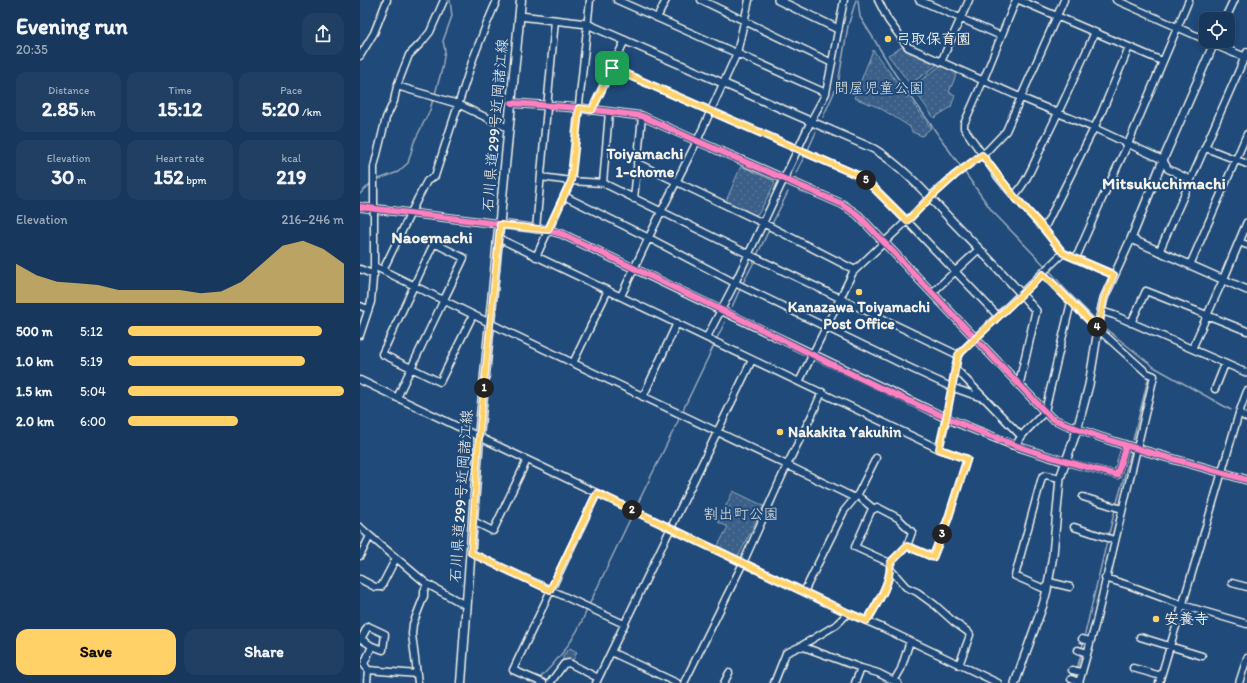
<!DOCTYPE html>
<meta charset="utf-8">
<style>
:root{--surface:#17385c;--page:#203f62;--text:#f1f3f6;--muted:#9eacbb;--line:#365272;--accent:#ffd166}
body{margin:0;font-family:Itim,"Klee One",sans-serif;background:var(--page);color:var(--text);height:100vh;display:flex;flex-direction:column;font-size:15px;white-space:nowrap}
*{box-sizing:border-box;margin:0}
p{font-size:13px;color:var(--muted)}
.icon{flex:none;width:22px;height:22px;fill:none;stroke:currentColor;stroke-width:2;stroke-linecap:round;stroke-linejoin:round}
.map{position:relative;flex:1;overflow:hidden}
.drawer{display:flex;flex-direction:column;background:var(--surface);width:360px}
.drawer>*{flex:none}
.fabs{position:absolute;left:839px;top:12px;display:grid;gap:8px}
.fabs a{display:grid;place-items:center;width:36px;height:36px;border-radius:8px;background:var(--surface);box-shadow:0 2px 6px #0003,0 0 0 1px var(--line);font-size:20px}
.pin{position:absolute;display:grid;place-items:center;width:34px;height:34px;color:#fff;margin:-17px;border-radius:8px;box-shadow:0 2px 6px #0006}
.km{position:absolute;width:20px;height:20px;margin:-10px;border-radius:50%;background:#222;color:#fff;font-size:11px;line-height:20px;text-align:center}
.round{display:grid;place-items:center;flex:none;width:42px;height:42px;border-radius:12px;background:var(--page)}
.summary{display:flex;align-items:center;justify-content:space-between;height:68px;padding:0 16px}
h1{font-size:22px;font-weight:700;line-height:30px}
.figures{display:grid;grid-template-columns:repeat(3,1fr);gap:6px;height:68px;padding:4px 16px}
.figures div{display:grid;align-content:center;border-radius:10px;background:var(--page);text-align:center}
.figures b{font-size:20px;font-weight:700}
.figures small{font-size:11px;font-weight:400}
.figures p{font-size:11px}
.chart{height:112px;padding:8px 16px}
.chart p{display:flex;justify-content:space-between}
.chart svg{width:100%;height:72px;margin-top:4px;fill:var(--accent);opacity:.7}
.action{display:flex;gap:8px;margin-top:auto;padding:8px 16px}
.action a{flex:1;height:46px;border-radius:12px;background:var(--accent);color:#111;font-size:16px;font-weight:700;line-height:46px;text-align:center}
.action a+a{background:var(--page);color:var(--text)}
ul{padding:0 16px;list-style:none;font-size:13px}
li{display:grid;grid-template-columns:64px 48px 1fr;align-items:center;height:30px}
li i{height:10px;border-radius:5px;background:var(--accent)}
main{display:flex;flex:1;min-height:0}
.map>svg:first-child{display:block}
</style>
<main>
<section class="drawer">
<div class="summary"><div><h1>Evening run</h1><p>20:35</p></div><a class="round"><svg class="icon" aria-label="share" viewBox="0 0 24 24"><path d="M12 15V3M7 8l5-5 5 5M5 13v7h14v-7"/></svg></a></div>
<div class="figures">
<div><p>Distance</p><b>2.85<small> km</small></b></div>
<div><p>Time</p><b>15:12</b></div>
<div><p>Pace</p><b>5:20<small> /km</small></b></div>
</div>
<div class="figures">
<div><p>Elevation</p><b>30<small> m</small></b></div>
<div><p>Heart rate</p><b>152<small> bpm</small></b></div>
<div><p>kcal</p><b>219</b></div>
</div>
<div class="chart"><p><span>Elevation</span>216–246 m</p>
<svg viewBox="0 0 160 44" preserveAspectRatio="none"><path d="M0 44V20L10 27L20 31L30 32L40 33L50 36L60 36L70 36L80 36L90 38L100 37L110 31L120 20L130 9L140 6L150 11L160 20V44z"/></svg>
</div>
<ul>
<li><b>500 m</b>5:12<i style="width:90%"></i></li>
<li><b>1.0 km</b>5:19<i style="width:82%"></i></li>
<li><b>1.5 km</b>5:04<i style="width:100%"></i></li>
<li><b>2.0 km</b>6:00<i style="width:51%"></i></li>
</ul>
<div class="action"><a>Save</a><a>Share</a></div>
</section>
<div class="map">
<svg width="887" height="683" viewBox="0 0 887 683">
<defs>
<pattern id="green-dots" width="8" height="8" patternUnits="userSpaceOnUse"><rect width="8" height="8" fill="#3a5f88"/><path d="M2 2h.1M6 6h.1" fill="none" stroke="#577699" stroke-width="1.8" stroke-linecap="round"/></pattern>
</defs>
<rect width="100%" height="100%" fill="#1f4a7a"/>
<filter id="ink" filterUnits="userSpaceOnUse"><feTurbulence type="fractalNoise" baseFrequency=".025" numOctaves="2"/><feDisplacementMap in="SourceGraphic" scale="8" xChannelSelector="R" yChannelSelector="G"/><feConvolveMatrix kernelMatrix="1 2 1 2 8 2 1 2 1" color-interpolation-filters="sRGB"/></filter>
<g filter="url(#ink)">
<path fill="url(#green-dots)" stroke="#97a8b8" d="M542,47L546,51L577,65L576,66L550,84L528,55Z
M513,50L571,128L562,136L552,132L550,127L533,116L518,107L494,98Z
M580,66L597,73L589,92L595,95L591,107L574,118L552,87Z
M381,166L414,181L415,183L399,213L395,215L366,201Z
M373,491L404,506L379,555L376,556L357,547L368,527L358,522Z
M210,648L217,652L212,662L206,660H203V655Z"/>
<g fill="none" stroke-linecap="round" stroke-linejoin="round">
<path stroke="#9cacbb" stroke-width="1.5" d="M498,0L500,17L512,36L535,74L601,167
M75,94L82,69L85,50L83,41L92,16L90,0
M463,117L478,84L488,26L496,0
M447,152L456,132
M603,170L632,211L686,267
M436,173L445,155
M16,180L38,172L48,163L54,142L70,110L73,99
M0,194L11,183
M412,224L428,192
M396,257L410,228
M689,270L705,289L737,321
M382,285L395,260
M372,307L380,289
M741,325L794,367L871,410
M356,340L365,322
M322,412L355,343
M773,440L788,379
M756,506L771,452
M275,509L321,415
M748,537L755,510
M229,605L273,513
M724,638L747,541
M722,650L723,642
M717,669L721,654
M179,679C193,665 207,649 217,631C221,624 224,616 228,608"/>
<defs>
<path id="minor" d="M257,0L466,93
M341,0L472,63
M518,0L528,20L548,47L662,98L734,128L803,160L808,169L831,180
M559,0L641,36
M656,0L623,81L604,124V128L638,177L654,196L684,229L703,253L754,275
M659,0L802,61
M756,0L846,40
M297,18L306,0
M0,56L14,33L27,0
M581,62L609,0
M252,68L504,178L547,221L638,316
M37,86L98,104L148,128
M232,110L265,40
M846,148L887,164
M277,163L403,223L495,270
M181,177L211,181L243,183L388,254L598,355
M243,183L249,112
M204,196L289,238L375,283L546,366L591,387L625,399
M654,196C667,182 674,163 682,146C701,108 718,70 735,32
M274,199L282,116
M176,229L195,20
M684,229L741,114L769,47
M138,238L579,449L607,459L588,519L573,557L547,546L530,563C532,582 516,605 507,621
M879,242L887,245
M799,252L887,52
M176,257L211,181L230,0
M716,258L742,199L768,144L829,0
M830,265L887,134
M14,266L148,332L427,465L495,498
M0,269L14,275
M23,270L58,198L67,181L75,176L113,59L125,28L137,0
M683,274L738,329L787,373L794,376L736,622L719,683
M572,293L619,249
M261,296L301,212L337,141L377,53L389,0
M0,306L8,309
M741,311L754,315L887,373
M771,323L786,291L887,331
M0,335L11,302L14,266V167L26,118L34,101L37,86L49,55L61,43L70,32L84,0
M347,337L375,283L451,121L466,93L484,0
M832,349L863,280
M213,363L248,290
M595,368L661,436
M0,380L488,613L523,628L638,683
M439,382L493,272L551,217L570,197L595,175L627,151L646,131L704,0
M855,389L865,364
M283,397L317,323
M37,398C59,351 82,304 104,258L74,243L22,354L80,382L113,315
M879,413L887,418
M656,446C661,432 676,423 685,411L711,302
M579,449L586,418L598,355L703,253
M706,462L757,475L766,445
M497,495L514,509
M723,497L762,509
M113,521L133,531L167,460
M0,527L10,536L67,584L107,606
M714,527L754,540
M111,553L264,624
M0,556L10,536
M530,563L495,547L511,511L517,507L538,518L552,532L547,546
M531,570L546,587L557,592L575,605L594,622L608,632L610,635L599,665
M745,578L768,585L822,605L887,624
M0,579L15,587H21L36,558
M689,582L710,587
M872,583L887,587
M687,590L655,576L682,477L686,475L700,478
M444,592L484,511L498,494L516,458
M780,637L842,656
M722,639L730,641
M441,646L501,668L495,683
M718,650L727,653
M251,652L317,683
M501,668L518,673L538,683
M773,668L801,676
M8,670L57,674
M712,670L721,672
M711,679L719,682
M534,681L541,669L550,641
M7,683L8,670L4,664L12,646L1,639L8,626L25,634L23,650L12,646
M58,683L52,634L53,624L64,596V591L67,584
M183,683L153,670L237,493
M190,683L204,664L209,663L238,678
M236,683L392,360
M324,683L383,563L427,465L452,415L462,392
M364,683L369,673
M414,683L426,653L441,646L476,625L488,613
M799,683L850,513L879,413L887,391
M879,683L887,658"/>
<path id="tertiary" d="M418,0L478,29
M160,16L227,24L514,149C544,167 569,197 593,222C621,251 650,280 676,311L659,385
M865,19L874,0
M853,44L887,58
M152,103L219,108L282,116L337,141L482,204L498,215L691,418C754,446 822,460 887,480
M0,207L188,230L202,234L586,418L653,445L706,462
M771,239L887,290
M863,280L887,223
M655,683L683,605L687,590L693,555L700,478L717,430L729,385L741,311L744,298L771,239L803,160L855,41"/>
<path id="secondary" d="M101,683L119,437L161,0"/>
</defs>
<use href="#minor" stroke="#f4f1e8" stroke-width="9"/>
<use href="#tertiary" stroke="#f4f1e8" stroke-width="10"/>
<use href="#secondary" stroke="#f4f1e8" stroke-width="11"/>
<use href="#minor" stroke="#1f4a7a" stroke-width="6"/>
<use href="#tertiary" stroke="#1f4a7a" stroke-width="7"/>
<use href="#secondary" stroke="#1f4a7a" stroke-width="8"/>
<defs>
<path id="cycleway" d="M152,103L219,108L282,116L337,141L482,204L498,215L691,418C754,446 822,460 887,480
M0,207L188,230L202,234C266,265 331,295 395,326C479,368 563,411 652,444C686,457 722,466 757,475L766,445"/>
</defs>
<use href="#cycleway" stroke="#1f4a7a" stroke-width="8"/>
<use href="#cycleway" stroke="#ff80c0" stroke-width="6"/>
</g>
</g>
<g fill="none" stroke-linecap="round" stroke-linejoin="round" filter="url(#ink)">
<defs>
<path id="route" d="M252,68L504,178L547,221L570,198L595,175L622,155L654,196L684,229L703,253L754,275L744,298L738,329L683,274L598,355L586,418L579,449L607,459L588,519L573,557L547,546L530,563C532,582 516,605 507,621L488,613L237,493L190,590L111,553L119,437L140,225L188,230L211,181L219,108L232,110Z"/>
</defs>
<use href="#route" stroke="#fff" stroke-width="8"/>
<use href="#route" stroke="#ffd166" stroke-width="5"/>
</g>
<g fill="#ffd166" stroke="#1f4a7a" stroke-width="1.5">
<circle cx="528" cy="39" r="4"/>
<circle cx="499" cy="292" r="4"/>
<circle cx="420" cy="432" r="4"/>
<circle cx="796" cy="619" r="4"/>
</g>
<g text-anchor="middle" stroke-width="4" stroke-linejoin="round" paint-order="stroke">
<g font-size="15" font-weight="bold" fill="#f4f1e8" stroke="#1f4a7a" text-anchor="start">
<text x="536" y="44">弓取保育園</text>
<text x="499" y="312" text-anchor="middle">Kanazawa Toiyamachi<tspan x="499" dy="17">Post Office</tspan></text>
<text x="428" y="437">Nakakita Yakuhin</text>
<text x="804" y="624">安養寺</text>
</g>
<g font-size="15" fill="#e1e2de" stroke="#1f4a7a">
<text x="519" y="93">問屋児童公園</text>
<text x="381" y="519">割出町公園</text>
</g>
<g font-size="15" fill="#f4f1e8" stroke="#1f4a7a">
<text transform="translate(135 125) rotate(-85)" y="5">石川県道299号近岡諸江線</text>
<text transform="translate(101 496) rotate(-86)" y="5">石川県道299号近岡諸江線</text>
</g>
<g font-size="16" font-weight="bold" fill="#f4f1e8" stroke="#1f4a7a">
<text x="285" y="159">Toiyamachi<tspan x="285" dy="18">1-chome</tspan></text>
</g>
<g font-size="17" font-weight="bold" fill="#f4f1e8" stroke="#1f4a7a">
<text x="804" y="189">Mitsukuchimachi</text>
<text x="72" y="243">Naoemachi</text>
</g>
</g>
</svg>
<div class="fabs">
<a><svg class="icon" aria-label="locate" viewBox="0 0 24 24"><circle cx="12" cy="12" r="6"/><path d="M12 2v4M12 18v4M2 12h4M18 12h4"/></svg></a>
</div>
<div class="pin" style="left:252px;top:68px;background:#1e9e55"><svg class="icon" aria-label="arrive" viewBox="0 0 24 24"><path d="M6 21V4h12l-3 4 3 4H6"/></svg></div>
<b class="km" style="left:124px;top:388px">1</b>
<b class="km" style="left:272px;top:510px">2</b>
<b class="km" style="left:582px;top:534px">3</b>
<b class="km" style="left:737px;top:327px">4</b>
<b class="km" style="left:506px;top:180px">5</b>
</div>
</main>
